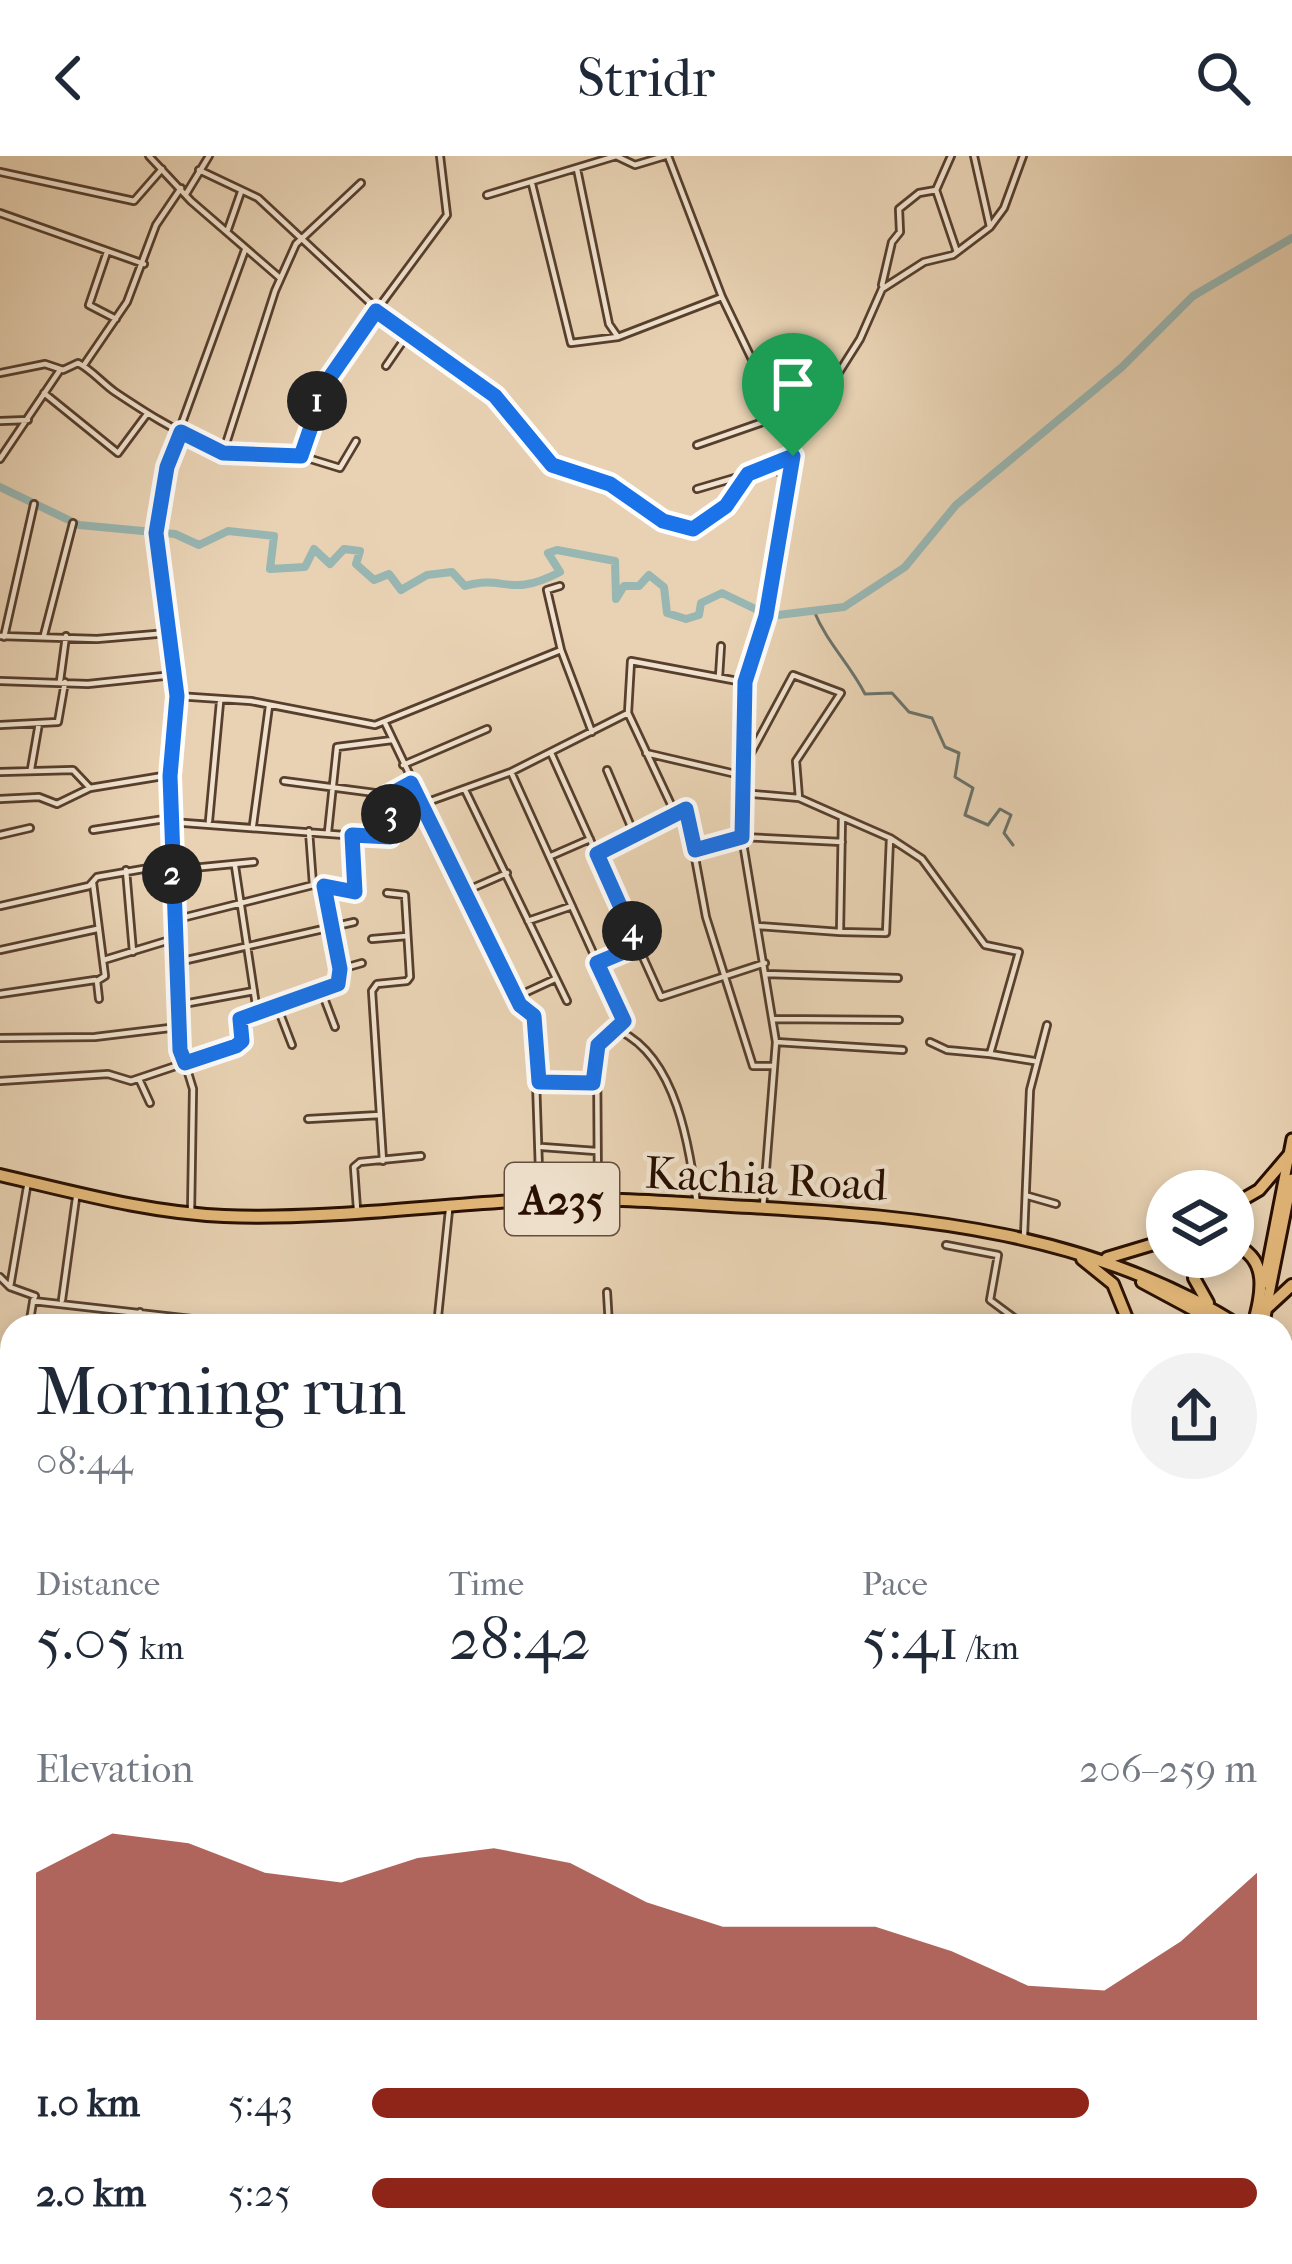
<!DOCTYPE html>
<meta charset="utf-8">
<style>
:root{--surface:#fff;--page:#f2f2f3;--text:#1f2937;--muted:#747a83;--accent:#8f2418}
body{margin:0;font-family:"IM FELL French Canon",serif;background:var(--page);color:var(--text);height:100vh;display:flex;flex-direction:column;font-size:45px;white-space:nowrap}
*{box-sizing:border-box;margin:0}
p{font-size:39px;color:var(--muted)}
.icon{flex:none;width:66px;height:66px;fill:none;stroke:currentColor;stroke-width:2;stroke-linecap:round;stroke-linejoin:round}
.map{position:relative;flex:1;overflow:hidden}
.side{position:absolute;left:0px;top:1158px;width:1293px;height:951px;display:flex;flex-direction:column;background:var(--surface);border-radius:36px 36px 0 0;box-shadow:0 6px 18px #0003}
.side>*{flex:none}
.tools{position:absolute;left:1146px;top:1014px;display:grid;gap:24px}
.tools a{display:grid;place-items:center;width:108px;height:108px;border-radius:50%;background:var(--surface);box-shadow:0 6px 18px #0003;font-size:60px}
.pin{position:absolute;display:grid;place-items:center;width:102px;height:102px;color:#fff;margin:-123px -51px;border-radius:50% 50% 50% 0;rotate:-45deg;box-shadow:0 0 12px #0007}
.pin .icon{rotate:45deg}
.km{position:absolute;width:60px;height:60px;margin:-30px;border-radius:50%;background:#222;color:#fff;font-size:33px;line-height:60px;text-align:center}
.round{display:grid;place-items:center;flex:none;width:126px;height:126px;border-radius:63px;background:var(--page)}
.head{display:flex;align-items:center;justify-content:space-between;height:204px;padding:0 36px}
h1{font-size:66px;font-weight:600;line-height:90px}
.metrics{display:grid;grid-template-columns:repeat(3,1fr);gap:18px;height:204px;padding:12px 36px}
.metrics div{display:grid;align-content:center}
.metrics b{font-size:60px;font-weight:600}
.metrics small{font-size:33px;font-weight:400}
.metrics p{font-size:33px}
.chart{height:336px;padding:24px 36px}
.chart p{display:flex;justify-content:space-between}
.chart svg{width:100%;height:216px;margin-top:12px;fill:var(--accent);opacity:.7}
ul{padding:0 36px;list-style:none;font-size:39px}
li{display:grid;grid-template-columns:192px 144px 1fr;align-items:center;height:90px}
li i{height:30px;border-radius:15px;background:var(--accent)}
header{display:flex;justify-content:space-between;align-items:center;height:156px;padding:0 36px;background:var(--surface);font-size:54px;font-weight:600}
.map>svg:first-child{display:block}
</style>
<header><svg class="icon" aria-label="back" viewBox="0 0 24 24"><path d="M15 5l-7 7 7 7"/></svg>Stridr<svg class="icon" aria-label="search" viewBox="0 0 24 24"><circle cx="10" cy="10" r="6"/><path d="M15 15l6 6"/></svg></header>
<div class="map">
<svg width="1292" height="2108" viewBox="0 0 1292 2108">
<rect width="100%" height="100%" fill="#e8d2b3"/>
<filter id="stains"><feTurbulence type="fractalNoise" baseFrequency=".00167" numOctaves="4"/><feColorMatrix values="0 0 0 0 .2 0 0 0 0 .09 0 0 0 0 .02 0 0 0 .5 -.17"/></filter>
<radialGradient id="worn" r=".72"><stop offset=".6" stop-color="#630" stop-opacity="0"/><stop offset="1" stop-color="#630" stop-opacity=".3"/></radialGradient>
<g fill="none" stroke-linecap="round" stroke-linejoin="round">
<path stroke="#6b736b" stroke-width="3" d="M814,455C827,487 849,507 865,538L892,537L909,556L932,562L945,591L959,597L955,621L973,632L965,659L988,669L1000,653L1011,659L1004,677L1013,689
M0,1732L12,1587
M0,2037L12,2040"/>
<path stroke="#98b6b2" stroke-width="8" d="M0,331L79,369L175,378L199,389L228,375L274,380L270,413L305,411L314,393L330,408L344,393L360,395L356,408L374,424L389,418L401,434L427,419L452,416L465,430C506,418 508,443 560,416L548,397L557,394L615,405L616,443L624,430H639L649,419L664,431L667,457L686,463L699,459L701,447L722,437L770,460L844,451L905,411L956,349L1122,211L1193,140L1292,82"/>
<defs>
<path id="minor" d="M149,0L191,45L280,122
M668,0L722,141L793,289
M974,0L990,71
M577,13L609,168L618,181
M199,14L258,42L377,153
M0,16L134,45L162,13
M532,28L571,187L618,181L722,141
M936,34L957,96
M186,38L209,0
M487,39L616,0L635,9L665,0
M0,57L144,108
M227,76L241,36
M107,96L89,149L116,163
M882,129L892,86L900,76L899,53L919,37L936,34L951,0
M376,155L447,59L440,0
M84,209L127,146L156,69L181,32
M386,210L408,178
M0,217L45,208L63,214L78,207C92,214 102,227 115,236C178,278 220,303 297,302L326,227L376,155L495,240L552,309L610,328L663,365L693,373L726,350L748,318L792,300
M44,237L118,297L147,258
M0,265L28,264
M697,289L780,260
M223,297L275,135L296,88L361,27
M301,300L340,312L356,285
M0,303L60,214
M769,308L788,323
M697,333L748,318
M560,430L547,434L561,494
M44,479L73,367
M0,480L97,483L168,477
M4,481L34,348
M719,521L721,490
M0,525L88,528L173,519
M60,525L66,480
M743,526L631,505L628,557L675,657L686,653L706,761L753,910H773
M177,540L251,545L375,569L561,494L592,576
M385,567L516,841L555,823
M0,569L58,566L65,526
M551,597L661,841L765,807
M646,597L740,619
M744,599H750L793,519L841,537L796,605L799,642L842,661L840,776L886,777L890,682L922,703L985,789L1019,796L990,898L1034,905
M403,609L487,573
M31,613L39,567
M607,614L635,680
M0,616L73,614L90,632L169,619
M511,616L624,865L597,892L598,1040
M284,625L375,637
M465,634L567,845
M742,637L799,642
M0,643L39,641L57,648L90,632
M425,647L511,616L628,557
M842,661L890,682
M209,665L220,546
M171,666L384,682L393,672L387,641L409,628
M253,669L269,550
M93,674L171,662
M309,675L313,729
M328,676L337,591L392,584
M0,679L30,672
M695,694L742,681L842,686
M597,698L675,657
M551,700L590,683
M235,710L257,856
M126,714L133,796
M172,714L254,706
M93,727L105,820L97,825L99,843
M468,734L507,717
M0,750L89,730L97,721L172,708
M174,764L313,729L353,737L351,679
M528,765L572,750
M757,770L840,776
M372,783L407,780
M0,794L97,773
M104,804L173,783
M178,806L354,766
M597,807L636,790
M341,813L362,807
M766,818L898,822
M321,834L335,871
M0,838L95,824
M517,841L534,865L540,1044
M178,849L254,835
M277,850L292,889
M773,863L899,864
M620,875C677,903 689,990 697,1048
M0,882L95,881L178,871
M776,886L903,894
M930,886L947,894L990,898
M139,923L150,947
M0,925L108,918L131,925L241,888L240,863L340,826L324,730
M539,926L593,927
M308,963L380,959
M542,991L596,995
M383,1005L372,835L377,828L407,825L410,821L405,739L387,737
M1028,1040L1056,1048
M763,1051L776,886L742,681L745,526L768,447L793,289L860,183L882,133L924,106L953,99L990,71L1004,52L1023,0
M357,1053L354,1011L360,1006L421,1000
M191,1058L193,933L178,884L172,708L169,619L177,540L156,377L175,286L245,94
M1024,1080L1030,934L1047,869
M946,1089L998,1099L990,1144L1025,1170
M0,1121L10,1131L27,1031
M10,1131L35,1140L33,1145L209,1165
M607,1136L609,1170
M62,1144L76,1042
M29,1170L33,1146
M133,1170L140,1156
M437,1170L449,1054
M0,1269L10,1252L12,1223
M0,1292L12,1319
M1281,1331L1292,1322
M1281,1358L1292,1341
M0,1381L12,1374
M1281,1390L1292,1394
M1281,1439L1292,1443
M1281,1496L1292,1550
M1281,1622L1292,1631
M1284,1684L1292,1689
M1281,1797L1292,1778
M1281,1806L1292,1814
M1281,1975L1292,1990
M1281,2056L1292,2067
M281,2097L284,2108
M756,2108L774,2097
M1243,2108L1250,2097"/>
<path id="primary" d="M1264,1127L1292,983
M1266,1153L1292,1023"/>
<path id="trunk" d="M0,1019C74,1036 148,1057 224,1060C326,1064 431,1049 533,1044C606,1041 678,1047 751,1051C924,1061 1090,1076 1240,1170
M1233,1049L1259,1034L1288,1000
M1233,1088C1271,1103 1261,1139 1253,1170
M1200,1101L1194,1122L1208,1147
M1107,1102L1167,1084
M1082,1103L1113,1128L1130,1170
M1142,1126L1224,1170
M1191,1170H1217
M1263,1170L1266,1153L1292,1129
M1281,1195L1292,1202
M1281,1206L1292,1213
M1281,1285L1292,1286
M1281,1308L1292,1302
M1072,2108L1074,2097"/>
</defs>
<use href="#minor" stroke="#573f2d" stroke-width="10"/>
<use href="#primary" stroke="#270e00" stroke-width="15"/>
<use href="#trunk" stroke="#270e00" stroke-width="16"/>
<use href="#minor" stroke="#f0e2ce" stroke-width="4.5"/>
<use href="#primary" stroke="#e4b97a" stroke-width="9"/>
<use href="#trunk" stroke="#e4b97a" stroke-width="10"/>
</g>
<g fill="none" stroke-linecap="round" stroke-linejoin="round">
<defs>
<path id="route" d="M376,155L495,240L552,309L610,328L663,365L693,373L726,350L748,318L793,300L766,460L745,526L742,681L695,694L686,653L597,698L638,790L597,807L624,865L598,889L593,927L539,926L534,860L520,849L411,627L387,640L390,681L352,679L355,736L324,730L340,813L338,828L240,863L242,885L236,890L185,907L180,894L170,620L177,540L156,377L167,311L181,276L223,297L301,300L326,227Z"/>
</defs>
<use href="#route" stroke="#fff" stroke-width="24"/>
<use href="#route" stroke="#1a73e8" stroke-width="15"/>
</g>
<g text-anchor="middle" stroke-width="9" stroke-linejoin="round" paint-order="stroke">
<rect fill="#f0e2ce" stroke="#634e3e" stroke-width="3" x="505" y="1007" width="114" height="72" rx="9"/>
<g font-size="42" font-weight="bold" fill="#270e00">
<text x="562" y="1058">A235</text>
</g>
<g font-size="45" fill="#270e00" stroke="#f0e2ce">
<text transform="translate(766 1022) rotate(3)" y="16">Kachia Road</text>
</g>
</g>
<rect width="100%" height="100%" filter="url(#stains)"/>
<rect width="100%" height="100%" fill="url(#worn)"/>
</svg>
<div class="tools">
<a><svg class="icon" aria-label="layers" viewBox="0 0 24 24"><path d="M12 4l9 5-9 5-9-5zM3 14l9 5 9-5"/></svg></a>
</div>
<div class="pin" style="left:793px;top:300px;background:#1e9e55"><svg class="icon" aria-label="arrive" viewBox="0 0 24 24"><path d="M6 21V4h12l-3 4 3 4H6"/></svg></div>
<b class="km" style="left:317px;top:245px">1</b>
<b class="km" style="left:172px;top:718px">2</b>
<b class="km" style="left:391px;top:658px">3</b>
<b class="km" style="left:632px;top:775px">4</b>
<section class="side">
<div class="head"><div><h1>Morning run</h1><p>08:44</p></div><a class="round"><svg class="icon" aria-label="share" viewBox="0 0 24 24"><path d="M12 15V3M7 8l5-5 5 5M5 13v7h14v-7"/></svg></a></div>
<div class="metrics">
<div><p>Distance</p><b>5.05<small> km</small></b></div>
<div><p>Time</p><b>28:42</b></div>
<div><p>Pace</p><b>5:41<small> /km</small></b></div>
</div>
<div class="chart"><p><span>Elevation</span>206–259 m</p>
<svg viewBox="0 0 160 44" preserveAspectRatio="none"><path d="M0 44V14L10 6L20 8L30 14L40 16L50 11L60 9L70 12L80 20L90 25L100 25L110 25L120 30L130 37L140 38L150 28L160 14V44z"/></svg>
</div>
<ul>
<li><b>1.0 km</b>5:43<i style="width:81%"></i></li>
<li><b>2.0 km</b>5:25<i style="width:100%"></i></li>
</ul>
</section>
</div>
